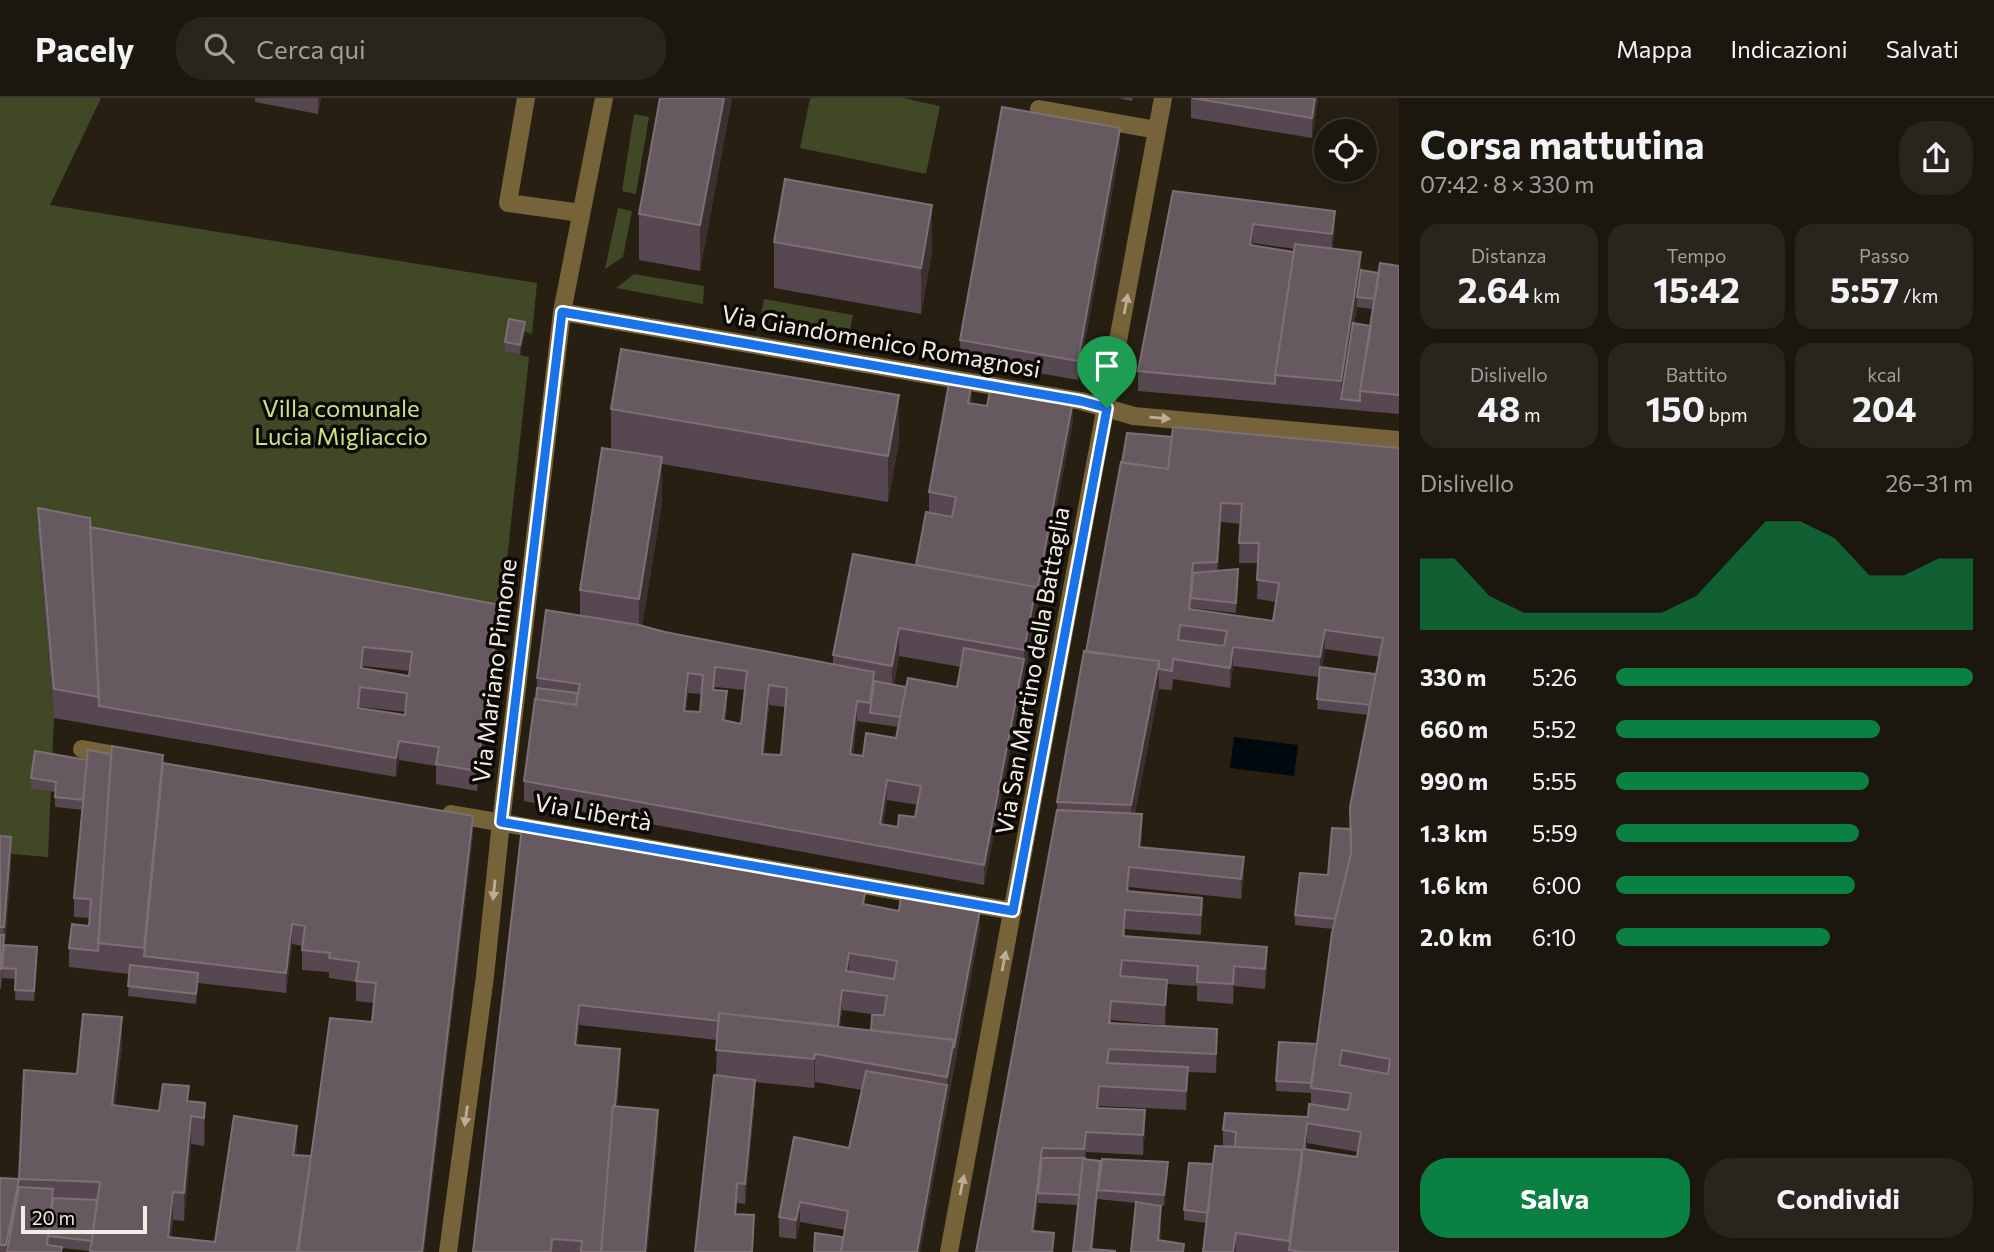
<!DOCTYPE html>
<html lang="it">
<meta charset="utf-8">
<style>
:root{--surface:#1c170e;--page:#29241c;--text:#f1f3f6;--muted:#a09f9e;--line:#3a362e;--accent:#0b8043}
body{margin:0;font-family:Commissioner,sans-serif;background:var(--page);color:var(--text);height:100vh;display:flex;flex-direction:column;font-size:26px;white-space:nowrap}
*{box-sizing:border-box;margin:0}
p{font-size:23px;color:var(--muted)}
.icon{flex:none;width:38px;height:38px;fill:none;stroke:currentColor;stroke-width:2;stroke-linecap:round;stroke-linejoin:round}
.map{position:relative;flex:1;overflow:hidden}
.side{display:flex;flex-direction:column;background:var(--surface);width:595px}
.side>*{flex:none}
.buttons{position:absolute;left:1314px;top:21px;display:grid;gap:14px}
.buttons a{display:grid;place-items:center;width:63px;height:63px;border-radius:50%;background:var(--surface);box-shadow:0 4px 18px #0003,0 0 0 2px var(--line);font-size:35px}
.scale{position:absolute;left:21px;bottom:18px;width:126px;box-sizing:border-box;padding-left:7px;border:4px solid #f1ece4;border-top:0;font-size:19px;line-height:24px;white-space:nowrap;color:#f1ece4;-webkit-text-stroke:5px #0c0905;paint-order:stroke}
.pin{position:absolute;display:grid;place-items:center;width:60px;height:60px;color:#fff;margin:-72px -30px;border-radius:50% 50% 50% 0;rotate:-45deg;box-shadow:0 0 7px #0007}
.pin .icon{rotate:45deg}
.round{display:grid;place-items:center;flex:none;width:74px;height:74px;border-radius:28px;background:var(--page)}
.overview{display:flex;align-items:center;justify-content:space-between;height:119px;padding:0 21px}
h1{font-size:38px;font-weight:700;line-height:52px}
.metrics{display:grid;grid-template-columns:repeat(3,1fr);gap:10px;height:119px;padding:7px 21px}
.metrics div{display:grid;align-content:center;border-radius:18px;background:var(--page);text-align:center}
.metrics b{font-size:35px;font-weight:700}
.metrics small{font-size:19px;font-weight:400}
.metrics p{font-size:19px}
.chart{height:196px;padding:14px 21px}
.chart p{display:flex;justify-content:space-between}
.chart svg{width:100%;height:126px;margin-top:7px;fill:var(--accent);opacity:.7}
.cta{display:flex;gap:14px;margin-top:auto;padding:14px 21px}
.cta a{flex:1;height:80px;border-radius:28px;background:var(--accent);color:#fff;font-size:28px;font-weight:700;line-height:80px;text-align:center}
.cta a+a{background:var(--page);color:var(--text)}
ul{padding:0 21px;list-style:none;font-size:23px}
li{display:grid;grid-template-columns:112px 84px 1fr;align-items:center;height:52px}
li i{height:18px;border-radius:9px;background:var(--accent)}
header{display:flex;align-items:center;gap:42px;box-sizing:border-box;height:98px;padding:0 35px;background:var(--surface);border-bottom:2px solid var(--line)}
header strong{font-size:33px}
nav{display:flex;gap:38px;margin-inline-start:auto;font-size:24px}
.search{width:490px;height:63px;background:var(--page);display:flex;align-items:center;gap:18px;box-sizing:border-box;padding:0 24px;border-radius:28px;color:var(--muted);font-size:26px}
main{display:flex;flex:1;min-height:0}
.map>svg:first-child{display:block}
</style>
<header>
<strong>Pacely</strong>
<div class="search"><svg class="icon" aria-label="search" viewBox="0 0 24 24"><circle cx="10" cy="10" r="6"/><path d="M15 15l6 6"/></svg>Cerca qui</div>
<nav><a>Mappa</a><a>Indicazioni</a><a>Salvati</a></nav>
</header>
<main>
<div class="map">
<svg width="1399" height="1154" viewBox="0 0 1399 1154">
<rect width="100%" height="100%" fill="#261f12"/>
<path fill="#414826" d="M0,0H101L50,107L537,185L532,236L525,234L505,254L529,259L500,527L38,439L54,620L48,759L0,755Z
M810,0H903L940,8L926,76L800,50Z
M634,16L649,19L636,96L622,93Z
M618,110L632,113L623,159L605,171Z
M634,176L704,188L703,206L616,190Z
M764,201L853,217L850,232L761,217Z"/>
<path fill="#000a0e" d="M1234,639L1298,647L1294,678L1230,670Z"/>
<g fill="none" stroke-linecap="round" stroke-linejoin="round">
<path stroke="#77633a" stroke-width="18" d="M526,0L508,105L581,115"/>
<path stroke="#77633a" stroke-width="18" d="M1039,11L1157,32
M562,214L1081,303L1134,318L1399,342
M82,651L110,656
M451,716L1013,813
M448,1154L485,878L501,724L562,214L604,0
M949,1154L1163,0"/>
</g>
<path fill="#564750" fill-rule="evenodd" d="M255,0H321L318,16L255,4Z
M732,0L700,173L639,162V116Z
M1118,0H1133L1132,3Z
M1191,0H1318L1312,40L1191,20Z
M1120,50L1078,282L960,261V242Z
M1173,93L1335,132L1332,150L1361,172L1379,175L1399,168V316L1138,293V273ZM1253,145L1295,151L1294,154L1253,148ZM1357,209L1373,211L1371,228L1354,226Z
M774,144L932,153L921,216L774,190Z
M525,234L520,257L505,254V244Z
M972,305L1073,323L984,787L524,703V683L537,590V580L580,518V492L611,351V311L899,343L888,404L662,366V405L642,528L665,534L833,566V557L916,467L952,419V418L929,414V394ZM899,558L961,569L957,589H906L894,587ZM715,589L744,592L741,626L725,623L727,613L715,592ZM688,595L701,596L700,614L686,613ZM769,607L785,609L781,657L764,656ZM857,623L898,629L896,640L863,658L853,656ZM887,702L918,707L915,719L898,729L883,726Z
M1172,339L1399,350V1154H1203L1207,1125L1184,1122V1112L1223,1048V1032L1308,1019L1311,1006V995L1276,993V983L1317,946L1333,831L1295,827V817L1328,777L1350,731L1368,617L1317,611L1319,579L1233,568L1230,590L1173,581L1172,592L1159,591L1135,715L1142,735L1141,749L1244,779L1241,801L1129,789V793L1202,800L1201,837L1125,831V838L1267,869L1265,891L1234,888L1233,906L1197,903V888L1167,886L1165,927L1111,922V925L1217,950L1216,975L1188,974L1186,1012L1099,1008V1010L1145,1032L1143,1057L1086,1054L1085,1061L1100,1073L1168,1074L1164,1108L1154,1107L1161,1128L1160,1142L1184,1154H1131L1136,1105L1098,1101L1073,1154L1078,1107L1038,1105L1034,1133L1054,1154H976L1057,712V704L1122,365ZM1221,424L1240,426L1239,465H1258L1257,501L1276,504L1273,523L1191,512V510L1236,515L1238,471L1218,473ZM1325,551L1380,559L1376,576L1322,569ZM1307,1045L1358,1054L1357,1059L1306,1051Z
M38,410L90,429L500,527L477,693L436,686V668L399,662L396,679L54,620L38,438ZM363,568L410,573L409,578L363,570ZM360,609L406,614L405,617L360,610Z
M87,662L163,665L473,737L424,1154L90,1153L62,1150V1154H0V1080L19,1081L77,976L122,947L115,1007L159,1013L189,1003L205,1005V1033L204,1048L191,1046L184,1123L173,1122L171,1139L215,1144L297,1057L311,1058L372,924L374,905L356,903V884L329,880V874L302,872V848L292,846L286,895L198,885L196,906L128,898L129,876L69,869V850L89,828V820L74,819V800L83,712L55,709V694L31,690V680Z
M522,729L866,806L980,830L920,1154H814L843,1139L845,1132L800,1124L796,1141L779,1139V1119L849,1050L862,992L815,984L814,990L755,984V1002L745,1106L737,1105L736,1116L754,1137L695,1154L716,977L717,942L579,927L577,948L620,970L617,1008L658,1040L647,1154H473ZM842,912L878,917L871,932L840,929Z
M0,738L11,767L5,847L37,859L34,903L15,902L16,881L2,880V879L1,891H0Z"/>
<path fill="#3c3031" d="M318,0H321L318,16Z
M724,0H732L700,173V127Z
M1315,0H1318L1312,40V20Z
M1120,30V50L1078,282V263Z
M932,107V153L921,216V170Z
M1335,113V132L1332,155V136Z
M1253,126V145L1250,167V147Z
M1361,154V183L1357,199V209L1342,301H1341V283Z
M525,224V234L520,257V247Z
M972,284V304L968,324V305Z
M899,297V343L888,404V358Z
M1073,303V323L984,787V767L1024,561V552Z
M662,359V405L639,547V501Z
M1221,405V424L1217,483V464Z
M500,507V527L477,693V673Z
M899,530V558L892,597V568Z
M1325,532V551L1320,579V559Z
M1233,549V568L1230,590V570Z
M1159,563V591L1131,735V707Z
M688,575V595L684,633V613Z
M769,587V607L762,676V656Z
M727,593V613L723,642V622Z
M857,603V623L850,675V656Z
M399,643V662L396,679V660Z
M887,682V702L880,746V726Z
M1142,716V735L1139,768V749Z
M473,718V737L424,1154H422Z
M11,739V767L1,891L4,829Z
M1244,759V779L1241,801V781Z
M1129,769V789L1127,812V793Z
M980,811V830L947,1007V979Z
M292,826V846L286,895V875Z
M1267,849V869L1265,891V871Z
M849,855V874L846,873Z
M1234,868V888L1233,906V886Z
M198,875V885L196,906V896Z
M1167,882V902L1165,927V907Z
M842,892V912L837,956V937Z
M579,907V927L575,967V947Z
M122,919V947L112,1035V1007Z
M1217,931V950L1216,975V956Z
M620,951V970L604,1154Z
M815,956V984L814,990V961Z
M1188,969V989L1186,1012V993Z
M755,982V1002L745,1106V1086Z
M947,987V1007L920,1154H917Z
M205,1005V1033L204,1048V1020Z
M658,1012V1040L647,1154H645Z
M1145,1012V1032L1143,1057V1037Z
M191,1018V1046L184,1123V1095Z
M1307,1025V1045L1304,1071V1051Z
M297,1028V1056L293,1085V1057Z
M1042,1050V1070L1038,1095V1105L1032,1152V1133Z
M1302,1052V1081L1289,1152V1143Z
M1100,1063V1083L1098,1092L1093,1154H1091Z
M1168,1064V1074L1164,1108V1097Z
M19,1081V1109L10,1154H6V1147Z
M173,1094V1122L170,1154L168,1139Z
M800,1104V1124L796,1141V1122Z
M1161,1108V1128L1159,1154L1158,1142Z
M1236,1135V1154H1233Z"/>
<path fill="#665960" stroke="#7c7075" stroke-width="2" fill-rule="evenodd" d="M660,0H724L700,127L639,116Z
M1192,0H1315L1312,20Z
M1002,9L1120,30L1078,263L960,242Z
M785,81L932,107L921,170L774,144Z
M1173,93L1335,113L1332,136L1253,126L1250,147L1294,154L1275,277V286L1138,273Z
M1295,146L1361,154L1341,283L1275,277Z
M1380,165L1399,168V297L1360,293Z
M1361,172L1379,175L1375,201L1357,199Z
M509,221L525,224L520,247L505,244Z
M1353,225L1371,228L1360,293V303L1341,301Z
M621,251L899,297L888,358L611,311Z
M950,280L972,284L968,305L987,308L991,288L1073,303L1036,498V489L916,467L926,414L952,419L956,399L929,394Z
M1173,329L1399,350V1154H1302L1289,1152L1302,1061V1052L1235,1049L1236,1034L1223,1032L1225,1015L1308,1019L1309,1006L1348,1012L1351,995L1311,990L1332,835L1351,756L1350,709L1383,540L1325,532L1320,559L1233,549L1230,570L1173,561L1172,573L1159,571V563L1086,554L1121,364L1168,371ZM1221,405L1242,406L1239,445H1259L1257,482L1279,485L1273,523L1189,511L1193,465L1217,464ZM1180,527L1227,533L1224,548L1178,542ZM1342,952L1390,961L1388,976L1339,967ZM1307,1025L1361,1034L1357,1059L1304,1051Z
M1127,335L1172,339L1168,371L1122,365Z
M602,350L662,359L639,501L580,492Z
M38,410L90,420L99,599L54,591Z
M90,429L500,507L477,673L436,666L439,649L399,643L396,660L99,608ZM363,549L412,554L409,578L361,570ZM360,589L407,595L405,617L358,610Z
M853,456L1036,489L1024,552L899,530L892,568L833,557Z
M1238,471L1236,505L1191,500L1193,475Z
M546,512L639,527L665,534L874,574L870,605L857,603L850,656L863,658L866,635L896,640L908,580L957,589L964,550L1024,561L984,767L524,683L535,601L576,607L580,586L537,580ZM715,569L747,573L741,626L723,622L727,593L713,592ZM688,575L703,577L700,614L684,613ZM769,587L787,590L781,657L762,656ZM887,682L921,688L915,719L899,717L898,729L880,726Z
M1084,553L1159,563L1131,707L1057,704Z
M1320,569L1376,576L1370,607L1317,601Z
M874,583L906,589L900,619L870,615Z
M537,590L578,595L576,607L536,601Z
M112,648L163,657L144,850L98,845Z
M88,652L111,656L98,853L69,850L72,826L89,828L91,801L74,800Z
M35,653L87,662L83,702L55,699L56,684L31,680Z
M163,665L473,718L422,1154H298L330,920L372,924L376,885L356,883L359,864L329,860L330,855L302,852L305,828L292,826L286,875L144,858Z
M1057,712L1142,716L1139,749L1244,759L1241,781L1129,769L1127,793L1202,800L1201,817L1125,812L1123,838L1267,849L1265,871L1234,868L1233,886L1197,884L1198,868L1122,862L1120,878L1167,882L1165,907L1111,903L1109,925L1217,931L1216,956L1109,951L1107,965L1188,969L1186,993L1099,988L1097,1010L1145,1012L1143,1037L1086,1034L1084,1051L1042,1050L1032,1133L1054,1135L1052,1154H976Z
M522,729L866,790L863,806L899,813L901,797L980,811L954,950V942L871,932L872,917H884L887,898L842,892L838,928L719,915V923L579,907L575,947L620,951L615,1008H613L601,1154H581L582,1143L552,1141L551,1154H473ZM849,855L897,863L894,881L846,873Z
M1332,730L1351,731V756L1335,821L1295,817L1300,775L1328,777Z
M0,738L11,739L4,829H0Z
M0,837H4L1,871H0Z
M4,847L37,849L34,893L15,892L16,871L2,870Z
M130,867L198,875L196,896L128,888Z
M719,915L954,942L947,979L815,956L814,961L716,952Z
M83,916L122,919L112,1007L159,1013L163,986L189,988L187,1003L205,1005L204,1020L191,1018L184,1095L173,1094L168,1139L215,1144L234,1018L297,1028L293,1057L311,1058L297,1154H90L100,1084L19,1081L6,1147H0V1080L19,1081L24,972L77,976Z
M1279,944L1317,946L1311,985L1276,983Z
M866,973L947,987L917,1154H841L848,1113L800,1104L796,1122L779,1119L794,1039L849,1050Z
M714,977L755,982L745,1086L737,1085L735,1116L754,1117L752,1154H695Z
M613,1008L658,1012L645,1154H601Z
M1215,1048L1302,1052L1289,1143L1236,1135L1233,1154H1203Z
M1042,1060H1084L1083,1061L1079,1097L1038,1095Z
M1083,1061L1100,1063L1091,1151L1115,1153V1154H1073Z
M1102,1061L1168,1064L1164,1097L1098,1092Z
M1189,1065L1213,1066L1208,1115L1184,1112Z
M19,1089L53,1091L47,1147L62,1149L61,1154H7Z
M53,1100L97,1102L92,1143L49,1138Z
M1136,1104L1161,1108L1158,1142L1184,1146L1183,1154H1131Z
M815,1135L843,1139L841,1154H814Z"/>
<defs><path id="oneway-solid" d="M-6-.8H1V-3.2L6.5 0L1 3.2V.8H-6Z" transform="scale(1.75)"/></defs>
<g fill="#baae98">
<use href="#oneway-solid" transform="translate(1126 206) rotate(-80)"/>
<use href="#oneway-solid" transform="translate(1160 320) rotate(5)"/>
<use href="#oneway-solid" transform="translate(494 792) rotate(96)"/>
<use href="#oneway-solid" transform="translate(1004 863) rotate(-79)"/>
<use href="#oneway-solid" transform="translate(466 1018) rotate(98)"/>
<use href="#oneway-solid" transform="translate(962 1087) rotate(-79)"/>
</g>
<g fill="none" stroke-linecap="round" stroke-linejoin="round">
<defs>
<path id="route" d="M562,214L1081,303L1107,310L1013,813L501,724Z"/>
</defs>
<use href="#route" stroke="#fff" stroke-width="14"/>
<use href="#route" stroke="#1a73e8" stroke-width="9"/>
</g>
<g text-anchor="middle" stroke-width="7" stroke-linejoin="round" paint-order="stroke">
<g font-size="24" fill="#f1ece4" stroke="#0c0905">
<text transform="translate(881 244) rotate(10)" y="8">Via Giandomenico Romagnosi</text>
<text transform="translate(495 573) rotate(-83)" y="8">Via Mariano Pinnone</text>
<text transform="translate(1033 573) rotate(-80)" y="8">Via San Martino della Battaglia</text>
<text transform="translate(593 715) rotate(10)" y="8">Via Libertà</text>
</g>
<g font-size="24" fill="#cde08a" stroke="#0c0905">
<text x="341" y="319">Villa comunale<tspan x="341" dy="28">Lucia Migliaccio</tspan></text>
</g>
</g>
</svg>
<div class="buttons">
<a><svg class="icon" aria-label="locate" viewBox="0 0 24 24"><circle cx="12" cy="12" r="6"/><path d="M12 2v4M12 18v4M2 12h4M18 12h4"/></svg></a>
</div>
<div class="scale">20 m</div>
<div class="pin" style="left:1107px;top:310px;background:#1e9e55"><svg class="icon" aria-label="arrive" viewBox="0 0 24 24"><path d="M6 21V4h12l-3 4 3 4H6"/></svg></div>
</div>
<section class="side">
<div class="overview"><div><h1>Corsa mattutina</h1><p>07:42 · 8 × 330 m</p></div><a class="round"><svg class="icon" aria-label="share" viewBox="0 0 24 24"><path d="M12 15V3M7 8l5-5 5 5M5 13v7h14v-7"/></svg></a></div>
<div class="metrics">
<div><p>Distanza</p><b>2.64<small> km</small></b></div>
<div><p>Tempo</p><b>15:42</b></div>
<div><p>Passo</p><b>5:57<small> /km</small></b></div>
</div>
<div class="metrics">
<div><p>Dislivello</p><b>48<small> m</small></b></div>
<div><p>Battito</p><b>150<small> bpm</small></b></div>
<div><p>kcal</p><b>204</b></div>
</div>
<div class="chart"><p><span>Dislivello</span>26–31 m</p>
<svg viewBox="0 0 160 44" preserveAspectRatio="none"><path d="M0 44V19L10 19L20 32L30 38L40 38L50 38L60 38L70 38L80 32L90 19L100 6L110 6L120 12L130 25L140 25L150 19L160 19V44z"/></svg>
</div>
<ul>
<li><b>330 m</b>5:26<i style="width:100%"></i></li>
<li><b>660 m</b>5:52<i style="width:74%"></i></li>
<li><b>990 m</b>5:55<i style="width:71%"></i></li>
<li><b>1.3 km</b>5:59<i style="width:68%"></i></li>
<li><b>1.6 km</b>6:00<i style="width:67%"></i></li>
<li><b>2.0 km</b>6:10<i style="width:60%"></i></li>
</ul>
<div class="cta"><a>Salva</a><a>Condividi</a></div>
</section>
</main>
